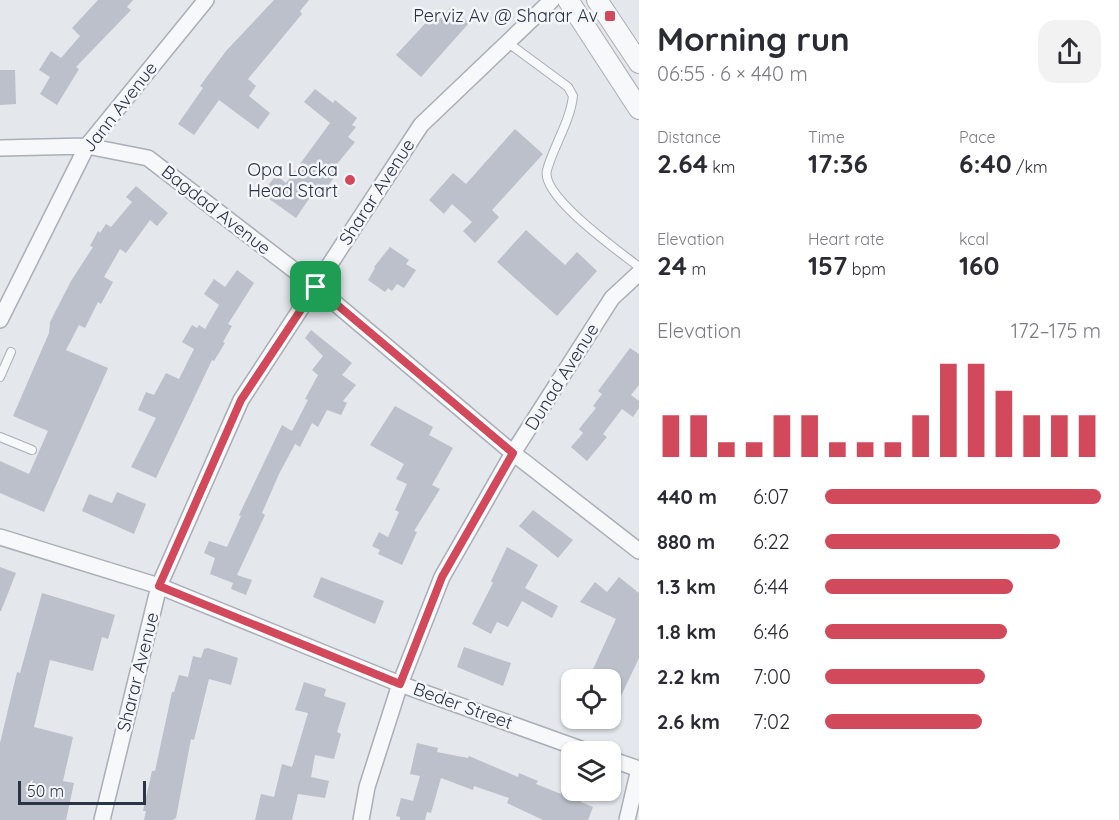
<!DOCTYPE html>
<meta charset="utf-8">
<style>
:root{--surface:#fff;--page:#f2f2f3;--text:#2b2b33;--muted:#7c7c81;--accent:#d1495b}
body{margin:0;font-family:Quicksand,sans-serif;background:var(--page);color:var(--text);height:100vh;display:flex;flex-direction:column;font-size:22px;white-space:nowrap}
*{box-sizing:border-box;margin:0}
p{font-size:20px;color:var(--muted)}
.icon{flex:none;width:33px;height:33px;fill:none;stroke:currentColor;stroke-width:2;stroke-linecap:round;stroke-linejoin:round}
.map{position:relative;flex:1;overflow:hidden}
.side{display:flex;flex-direction:column;background:var(--surface);width:480px}
.side>*{flex:none}
.buttons{position:absolute;left:561px;top:669px;display:grid;gap:12px}
.buttons a{display:grid;place-items:center;width:60px;height:60px;border-radius:12px;background:var(--surface);box-shadow:0 2px 4px #0004;font-size:30px}
.scale{position:absolute;left:18px;bottom:15px;width:128px;box-sizing:border-box;padding-left:6px;border:3px solid #2b3445;border-top:0;font-size:16px;line-height:21px;white-space:nowrap;color:#2b3445;-webkit-text-stroke:4px #f4f6f9;paint-order:stroke}
.pin{position:absolute;display:grid;place-items:center;width:51px;height:51px;color:#fff;margin:-26px;border-radius:12px;box-shadow:0 3px 9px #0006}
.round{display:grid;place-items:center;flex:none;width:63px;height:63px;border-radius:18px;background:var(--page)}
.overview{display:flex;align-items:center;justify-content:space-between;height:102px;padding:0 18px}
h1{font-size:33px;font-weight:700;line-height:45px}
.figures{display:grid;grid-template-columns:repeat(3,1fr);gap:9px;height:102px;padding:6px 18px}
.figures div{display:grid;align-content:center}
.figures b{font-size:26px;font-weight:700}
.figures small{font-size:16px;font-weight:400}
.figures p{font-size:16px}
.chart{height:168px;padding:12px 18px}
.chart p{display:flex;justify-content:space-between}
.chart svg{width:100%;height:108px;margin-top:6px;stroke:var(--accent);stroke-width:6}
ul{padding:0 18px;list-style:none;font-size:20px}
li{display:grid;grid-template-columns:96px 72px 1fr;align-items:center;height:45px}
li i{height:15px;border-radius:8px;background:var(--accent)}
main{display:flex;flex:1;min-height:0}
.map>svg:first-child{display:block}
</style>
<main>
<div class="map">
<svg width="639" height="820" viewBox="0 0 639 820">
<rect width="100%" height="100%" fill="#e4e7ec"/>
<path fill="#bbc0ca" d="M98,0H133L127,7L131,10L76,67L79,69L57,105L40,94L50,77L39,70L51,51L61,58L80,36L72,28Z
M274,0H309L300,11L302,14L248,79L256,86L249,96L270,113L258,129L219,100L194,135L178,124L203,88L200,86L226,51Z
M451,7L469,23L421,77L396,55L433,15L439,20Z
M0,70H15L16,104L0,105Z
M315,89L333,103L335,100L357,118L352,125L356,127L348,137L355,142L333,169L338,172L319,198L313,193L296,218L262,194L276,175L286,183L330,123L304,102Z
M515,129L543,154L492,210L499,217L475,243L463,231L472,222L452,204L444,214L429,200L453,173L466,184Z
M136,186L168,213L157,226L150,220L126,253L120,249L104,277L113,282L101,304L98,302L85,328L79,325L66,350L108,368L44,512L0,493V461L29,474L48,431L13,416L49,333L50,322L71,281L93,247L90,246L98,231L100,233L106,224L111,227L132,202L126,197Z
M526,230L565,265L577,252L597,271L557,316L497,262Z
M390,247L409,260L406,264L416,270L404,288L397,284L392,291L388,288L385,292L368,280L375,268L374,267Z
M237,270L254,283L228,324L232,326L223,342L225,343L214,361L212,360L156,478L131,467L156,418L138,410L146,392L154,395L166,373L179,379L194,349L182,342L192,325L197,328L199,325L205,329L219,305L204,294L214,279L225,287Z
M311,330L352,363L342,375L356,385L343,401L347,403L341,415L327,410L318,427L312,423L300,447L295,444L279,474L262,513L265,515L237,575L252,580L246,595L231,589L233,583L210,574L215,558L204,553L209,541L227,547L241,516L239,515L282,425L292,431L308,400L305,399L318,375L312,370L323,356L305,338Z
M630,348L639,354V385L631,395L639,401V408L633,417L622,409L603,434L607,437L587,461L571,447L583,433L579,429L596,408L593,406L602,394L598,391Z
M395,406L433,427L429,435L453,448L432,485L440,489L414,531L417,532L402,565L378,554L380,550L372,546L379,532L388,537L399,512L395,510L407,484L396,479L404,464L370,445Z
M117,492L146,504L134,534L82,511L89,494L112,503Z
M533,510L573,540L558,558L519,526Z
M507,547L538,565L525,588L558,606L552,618L522,601L508,627L497,622L491,634L472,624L493,583L491,581Z
M0,567L16,573L1,611H0Z
M321,577L384,601L375,624L313,597Z
M619,577L639,593V658L611,717L610,680H588L616,619L580,602L595,582L607,592Z
M42,593L115,615L108,639L102,637L93,671L50,660L34,727L73,737L63,781L74,783L66,820H0V743L17,672L20,673Z
M464,647L511,663L503,686L457,667Z
M208,648L238,658L231,685L209,679L194,740L191,739L176,818L173,820H144L146,811H143L152,771H155L172,692H174L179,675L188,677L193,656L201,658L204,649Z
M304,682L326,689L324,696L346,703L337,732L341,734L334,759L315,755L311,777L329,781L325,798L298,794L292,820H255L261,794L274,797L282,764L292,767L308,713L295,710Z
M417,743L438,748L437,752L468,758L469,756L518,777L519,773L538,781L536,784L561,794L562,790L582,798L581,802L593,807L588,820H543L507,803L509,798L474,786L473,790L441,778L431,813L427,812L425,820H400V817L396,816L401,798L413,801L420,776L410,774Z"/>
<g fill="none" stroke-linecap="round" stroke-linejoin="round">
<defs>
<path id="service" d="M507,42L568,87L573,96C570,122 554,145 547,170C540,196 619,251 639,267
M0,377L11,352
M0,437L32,450"/>
<path id="minor" d="M0,148L87,146L148,158L316,287L513,453L639,551
M0,320L87,146L206,0
M0,537L159,586L400,684L589,752
M610,759L639,769
M102,820L159,586L241,400L421,125L552,0
M361,820L367,787L400,684L442,577L513,453L612,298L639,273
M627,820L639,769"/>
<path id="tertiary" d="M568,0L639,109
M597,0L639,63"/>
</defs>
<use href="#service" stroke="#a9aeb7" stroke-width="10"/>
<use href="#minor" stroke="#a9aeb7" stroke-width="18"/>
<use href="#tertiary" stroke="#a9aeb7" stroke-width="22"/>
<use href="#service" stroke="#f7f8fa" stroke-width="8"/>
<use href="#minor" stroke="#f7f8fa" stroke-width="15"/>
<use href="#tertiary" stroke="#f7f8fa" stroke-width="20"/>
</g>
<g fill="none" stroke-linecap="round" stroke-linejoin="round">
<defs>
<path id="route" d="M316,287L513,453L442,577L400,684L159,586L241,400Z"/>
</defs>
<use href="#route" stroke="#fff" stroke-width="12"/>
<use href="#route" stroke="#d1495b" stroke-width="8"/>
</g>
<g fill="#d1495b" stroke="#f4f6f9" stroke-width="2">
<rect x="604" y="10" width="12" height="12" rx="3"/>
<circle cx="350" cy="180" r="6"/>
</g>
<g text-anchor="middle" stroke-width="5" stroke-linejoin="round" paint-order="stroke">
<g font-size="18" fill="#2b3445" stroke="#f4f6f9" text-anchor="end">
<text x="598" y="22">Perviz Av @ Sharar Av</text>
<text x="338" y="176">Opa Locka<tspan x="338" dy="21">Head Start</tspan></text>
</g>
<g font-size="18" fill="#2b3445" stroke="#f4f6f9">
<text transform="translate(120 107) rotate(-52)" y="6">Jann Avenue</text>
<text transform="translate(377 192) rotate(-57)" y="6">Sharar Avenue</text>
<text transform="translate(216 210) rotate(38)" y="6">Bagdad Avenue</text>
<text transform="translate(562 377) rotate(-58)" y="6">Dunad Avenue</text>
<text transform="translate(138 672) rotate(-76)" y="6">Sharar Avenue</text>
<text transform="translate(463 706) rotate(20)" y="6">Beder Street</text>
</g>
</g>
</svg>
<div class="buttons">
<a><svg class="icon" aria-label="locate" viewBox="0 0 24 24"><circle cx="12" cy="12" r="6"/><path d="M12 2v4M12 18v4M2 12h4M18 12h4"/></svg></a>
<a><svg class="icon" aria-label="layers" viewBox="0 0 24 24"><path d="M12 4l9 5-9 5-9-5zM3 14l9 5 9-5"/></svg></a>
</div>
<div class="scale">50 m</div>
<div class="pin" style="left:316px;top:287px;background:#1e9e55"><svg class="icon" aria-label="arrive" viewBox="0 0 24 24"><path d="M6 21V4h12l-3 4 3 4H6"/></svg></div>
</div>
<section class="side">
<div class="overview"><div><h1>Morning run</h1><p>06:55 · 6 × 440 m</p></div><a class="round"><svg class="icon" aria-label="share" viewBox="0 0 24 24"><path d="M12 15V3M7 8l5-5 5 5M5 13v7h14v-7"/></svg></a></div>
<div class="figures">
<div><p>Distance</p><b>2.64<small> km</small></b></div>
<div><p>Time</p><b>17:36</b></div>
<div><p>Pace</p><b>6:40<small> /km</small></b></div>
</div>
<div class="figures">
<div><p>Elevation</p><b>24<small> m</small></b></div>
<div><p>Heart rate</p><b>157<small> bpm</small></b></div>
<div><p>kcal</p><b>160</b></div>
</div>
<div class="chart"><p><span>Elevation</span>172–175 m</p>
<svg viewBox="0 0 160 44" preserveAspectRatio="none"><path d="M5 44V27M15 44V27M25 44V38M35 44V38M45 44V27M55 44V27M65 44V38M75 44V38M85 44V38M95 44V27M105 44V6M115 44V6M125 44V17M135 44V27M145 44V27M155 44V27"/></svg>
</div>
<ul>
<li><b>440 m</b>6:07<i style="width:100%"></i></li>
<li><b>880 m</b>6:22<i style="width:85%"></i></li>
<li><b>1.3 km</b>6:44<i style="width:68%"></i></li>
<li><b>1.8 km</b>6:46<i style="width:66%"></i></li>
<li><b>2.2 km</b>7:00<i style="width:58%"></i></li>
<li><b>2.6 km</b>7:02<i style="width:57%"></i></li>
</ul>
</section>
</main>
